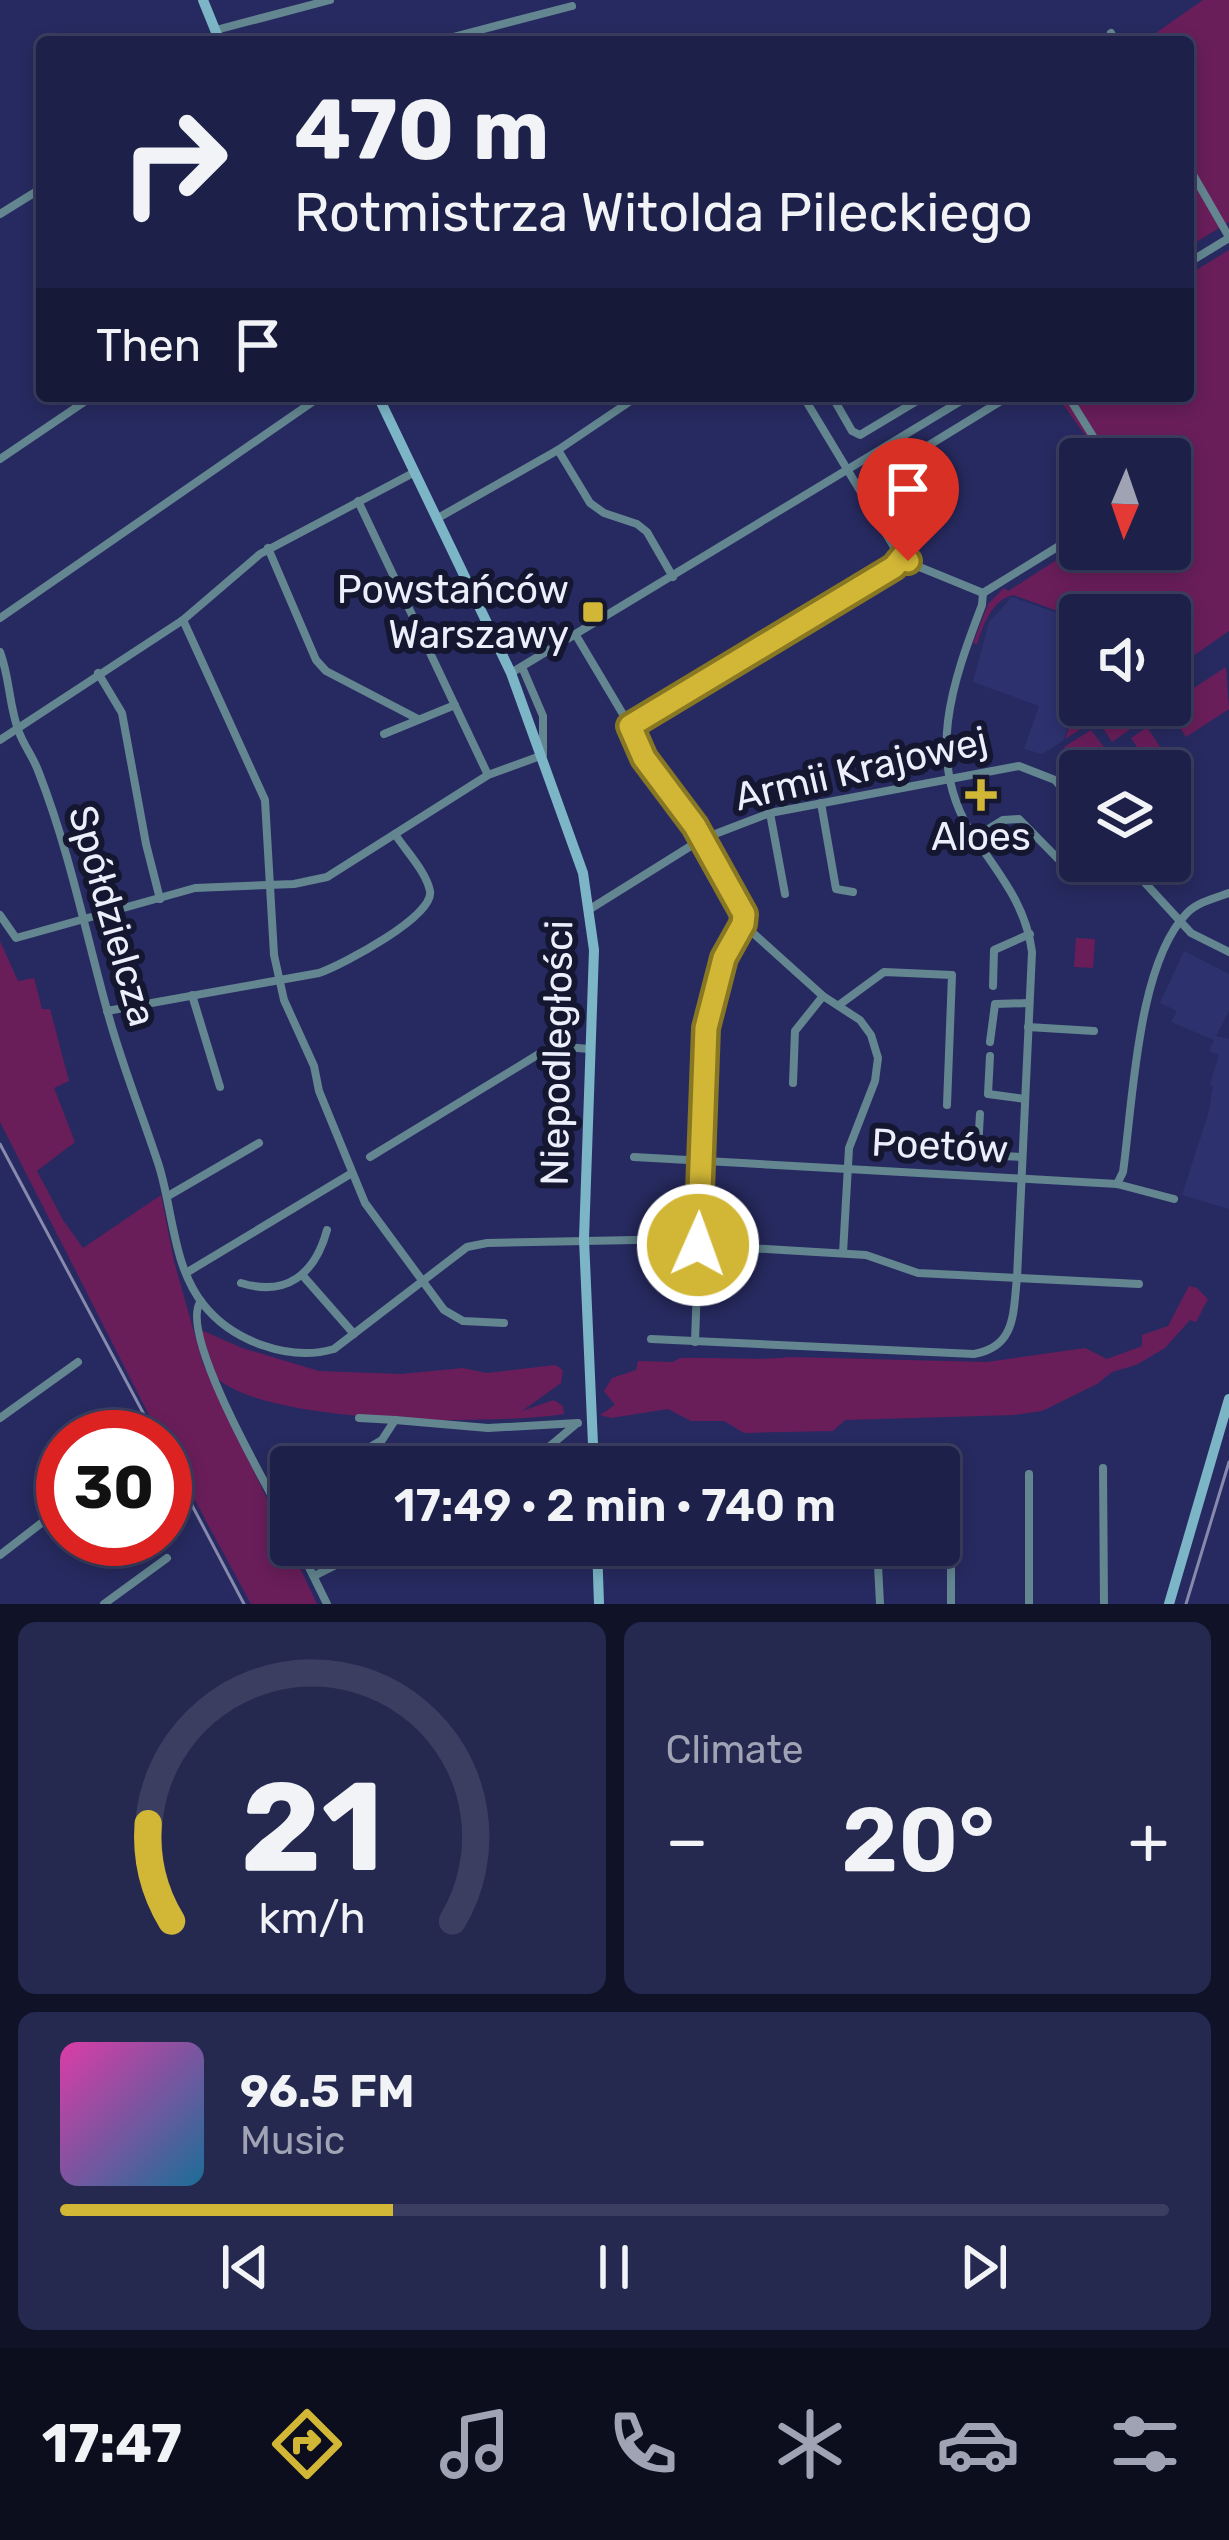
<!DOCTYPE html>
<meta charset="utf-8">
<style>
body{margin:0;font-family:Rubik,sans-serif;background:#25284f;color:#f1f3f6;height:100vh;display:flex;flex-direction:column;font-size:45px;white-space:nowrap}
*{box-sizing:border-box;margin:0}
p{font-size:39px;color:#a0a3b4}
.icon{flex:none;width:66px;height:66px;fill:none;stroke:currentColor;stroke-width:2;stroke-linecap:round;stroke-linejoin:round}
.map{position:relative;height:1604px;overflow:hidden}
.panel{display:flex;flex-direction:column;gap:18px;padding:18px;background:#101228;flex:1}
.panel>*{flex:none}
.hud{position:absolute;left:36px;top:36px;width:1158px;height:366px;border-radius:12px;box-shadow:0 6px 18px #0003,0 0 0 3px #3b3e60;background:#1d2048;color:#f1f3f6;overflow:hidden}
.needle{width:78px;rotate:182deg}
.buttons{position:absolute;left:1059px;top:438px;display:grid;gap:24px}
.buttons a{display:grid;place-items:center;width:132px;height:132px;border-radius:12px;background:#1d2048;box-shadow:0 6px 18px #0003,0 0 0 3px #3b3e60;font-size:60px}
.speed{position:absolute;left:36px;top:1410px;display:flex;gap:24px;font-size:60px;font-weight:700;text-align:center}
.speed>*{display:grid;place-content:center;width:156px;height:156px;border-radius:50%;background:#1d2048;box-shadow:0 6px 18px #0003,0 0 0 3px #3b3e60;line-height:1}
.speed .limit{border:18px solid #d22;background:#fff;color:#111}
.pin{position:absolute;display:grid;place-items:center;width:102px;height:102px;color:#fff;margin:-123px -51px;border-radius:50% 50% 50% 0;rotate:-45deg;box-shadow:0 0 12px #0007}
.pin .icon{rotate:45deg}
.me{position:absolute;width:132px;margin:-66px;rotate:2deg;stroke-linejoin:round;filter:drop-shadow(0 0 9px #0008)}
.turn{display:flex;align-items:center;gap:42px;height:252px;padding:0 60px;font-size:54px}
.turn .icon{width:156px;height:156px;stroke-width:2.5}
.turn b{display:block;font-size:84px;line-height:102px}
.then{display:flex;align-items:center;height:114px;padding:0 60px;background:#0003;gap:24px;font-size:45px}
.big{font-size:90px;font-weight:600;line-height:1.1}
.panel .card{flex:1;display:flex;flex-direction:column;justify-content:center;gap:18px;min-width:0;padding:0 42px;border-radius:18px;background:#25284f}
.panel .dial{align-items:center;gap:0}
.dial svg{height:312px;overflow:visible;fill:none;stroke:#3b3e60;stroke-width:7;stroke-linecap:round;text-anchor:middle}
.dial text{fill:#f1f3f6;stroke:none}
.song{display:flex;align-items:center;gap:36px}
.cover{width:144px;height:144px;border-radius:18px;background:linear-gradient(135deg,hsl(320 70% 55%),hsl(200 70% 35%))}
.played{height:12px;border-radius:6px;background:linear-gradient(90deg,#d2b736 30%,#3b3e60 30%)}
.keys{display:flex;justify-content:space-around;direction:ltr}
.heat{display:flex;justify-content:space-between;align-items:center;font-size:66px;direction:ltr}
.panel .tiles{flex:1;display:grid;gap:18px;grid-template-columns:1fr 1fr}
.card:last-child{grid-column:span 2}
.trip{position:absolute;left:270px;top:1446px;width:690px;height:120px;border-radius:12px;background:#1d2048;box-shadow:0 6px 18px #0003,0 0 0 3px #3b3e60;font-weight:600;line-height:120px;text-align:center}
.tabs{display:flex;height:192px;justify-content:space-around;align-items:center;background:#0c0d1d;color:#a0a3b4}
.tabs .icon{width:84px;height:84px}
.tabs .current{color:#d2b736}
.tabs b{font-size:54px;color:#f1f3f6}
.map>svg:first-child{display:block}
.built{fill:#2d316e}
.green{fill:#691e5a}
.lines{fill:none;stroke-linecap:round;stroke-linejoin:round}
.street{stroke:#638690;stroke-width:8}
.secondary{stroke:#7cb6c6;stroke-width:10}
.rail{stroke:#878aac;stroke-width:3}
.route-casing{stroke:#887723;stroke-width:30}
.route{stroke:#d2b736;stroke-width:21}
.poi-dot{fill:#d2b736;stroke:#14172f;stroke-width:4.5}
.labels{text-anchor:middle;dominant-baseline:central;stroke-width:12;stroke-linejoin:round;paint-order:stroke}
.poi-label{font-size:39px;fill:#eceefc;stroke:#14172f;text-anchor:end}
.street-label{font-size:39px;fill:#eceefc;stroke:#14172f}
</style>
<div class="map">
<svg width="1229" height="1604" viewBox="0 0 1229 1604">
<rect width="100%" height="100%" fill="#272a60"/>
<!-- built -->
<g class="built">
<polygon points="1012,597 1080,621 1080,652 1064,698 1076,703 1063,741 1042,754 1024,749 1039,706 973,682 989,622"/>
<polygon points="1184,951 1229,974 1229,1011 1216,1036 1229,1039 1229,1209 1182,1195 1209,1111 1213,1086 1210,1084 1219,1055 1209,1051 1214,1040 1171,1022 1177,1011 1160,1003"/>
</g>
<!-- green -->
<g class="green">
<polygon points="1203,0 1229,0 1229,222 1188,247 1188,42 1143,42"/>
<path d="M1229 250V631L1170 672V615H1080V619L1013 595C992 600 983 625 977 644L973 643 988 604 1004 588 1008 591 1080 545V549H1170V459H1102L1057 396H1188V275Z"/>
<polygon points="1080,656 1080,705 1120,705 1065,739 1078,703 1066,697"/>
<polygon points="1226,667 1229,709 1186,737 1166,706"/>
<polygon points="1133,707 1142,721 1112,742 1103,728"/>
<polygon points="1147,727 1166,756 1150,766 1131,738"/>
<polygon points="1091,730 1122,771 1082,771 1064,747"/>
<polygon points="1076,938 1095,939 1093,968 1074,967"/>
<polygon points="0,941 18,981 34,978 42,1009 50,1009 69,1081 54,1088 75,1142 37,1171 63,1220 83,1248 161,1195 174,1261 203,1364 317,1604 251,1604 165,1445 165,1437 161,1437 149,1415 0,1122"/>
<path d="M1189 1286 1197 1288 1208 1299 1196 1322 1190 1320 1165 1348 1136 1365 1112 1372 1097 1384 1042 1411 1015 1415 845 1420 833 1431 744 1433 724 1421H691L668 1409 611 1418 600 1415 615 1405 604 1391 612 1378 636 1370 638 1361 673 1362 680 1358C717 1357 754 1361 790 1357L987 1362 1085 1348 1107 1359 1142 1346V1335L1168 1326Z"/>
<path d="M201 1330 242 1348 319 1371 401 1374 463 1368 487 1373 555 1365 563 1370 561 1383 522 1411 554 1400 563 1406 564 1414C495 1425 268 1425 217 1378Z"/>
</g>
<g class="lines">
<!-- street -->
<g class="street">
<polyline points="216,30 330,0"/>
<polyline points="1111,33 1116,42"/>
<polyline points="434,42 572,6"/>
<polyline points="1188,166 1229,237"/>
<polyline points="0,214 42,188"/>
<polyline points="1188,263 1229,238"/>
<polyline points="803,396 897,552 917,566 983,593"/>
<polyline points="832,396 852,431 860,435 925,396"/>
<polyline points="1068,396 1107,459"/>
<polyline points="558,450 590,503 604,513 637,524 647,532 673,577"/>
<polyline points="0,459 93,396"/>
<polyline points="358,501 488,775"/>
<polyline points="870,508 889,497 883,480 887,471 1009,396"/>
<polyline points="438,518 558,450 638,396"/>
<polyline points="268,548 316,660 326,671 418,719"/>
<polyline points="983,593 1080,533"/>
<polyline points="0,618 321,396"/>
<polyline points="183,620 265,800 274,955 284,1000 314,1066 319,1091 365,1203 444,1310 463,1321 504,1323"/>
<polyline points="577,637 630,726 644,758 695,826 744,914 743,924 724,958 706,1028 695,1342"/>
<path d="M0 652C10 678 9 707 19 732 24 746 34 758 39 773 69 850 85 930 107 1010 121 1063 142 1114 159 1166 173 1211 173 1266 203 1304 232 1341 289 1362 334 1349L467 1247 487 1243 686 1239 698 1245 866 1255 918 1273 1139 1284"/>
<polyline points="98,673 122,713 146,844 160,899"/>
<polyline points="511,673 969,396"/>
<polyline points="630,726 894,567 903,557"/>
<polyline points="384,734 455,705"/>
<polyline points="0,740 183,620 260,554 415,472"/>
<polyline points="821,803 836,889 853,892"/>
<polyline points="770,813 785,894"/>
<polyline points="974,838 1003,820 1019,819 1071,872"/>
<polyline points="1125,861 1191,933 1229,952"/>
<polyline points="590,909 702,839 770,813 1019,766 1055,780 1080,808"/>
<polyline points="0,915 16,938 195,888 294,884 327,877 488,775 543,755 543,716 522,667"/>
<polyline points="744,925 823,996 860,1020 871,1035 878,1058 875,1081 849,1148 843,1253"/>
<polyline points="993,986 994,950 1030,934"/>
<polyline points="192,995 220,1087"/>
<polyline points="839,1005 884,972 952,975 947,1105"/>
<path d="M107 1011 319 973C342 965 435 916 430 891 426 871 405 850 395 834"/>
<polyline points="1028,1027 1094,1031"/>
<polyline points="990,1042 995,1004 1029,1003"/>
<polyline points="990,1056 988,1094 1025,1099"/>
<polyline points="793,1083 795,1031 823,996"/>
<polyline points="980,1114 978,1148 983,1155 1021,1157"/>
<polyline points="370,1157 552,1046 590,1049"/>
<polyline points="634,1157 1117,1184 1174,1199"/>
<path d="M1117 1184 1123 1172C1133 1102 1137 964 1187 913 1198 902 1215 898 1229 893"/>
<polyline points="168,1196 259,1143"/>
<polyline points="186,1273 352,1173"/>
<polyline points="304,1277 354,1334"/>
<path d="M241 1283C287 1297 315 1274 327 1230"/>
<path d="M201 1301C176 1332 272 1495 291 1531"/>
<path d="M651 1339 974 1354C1016 1347 1013 1313 1017 1278L1032 952C1026 905 999 874 974 837 923 761 953 681 982 605L983 593"/>
<polyline points="0,1418 78,1362"/>
<polyline points="359,1418 395,1420"/>
<polyline points="951,1463 951,1604"/>
<polyline points="337,1467 382,1440 395,1420 488,1428 578,1423"/>
<polyline points="525,1467 575,1425"/>
<polyline points="1103,1468 1104,1604"/>
<polyline points="1029,1474 1029,1604"/>
<polyline points="274,1500 291,1491"/>
<polyline points="298,1545 327,1604"/>
<polyline points="877,1545 880,1604"/>
<polyline points="0,1555 57,1511"/>
<polyline points="314,1576 376,1545"/>
<polyline points="104,1604 167,1558"/>
</g>
<!-- secondary -->
<g class="secondary">
<polyline points="203,0 220,42"/>
<polyline points="378,396 511,673 583,873 594,950 584,1239 594,1467"/>
<polyline points="597,1545 599,1604"/>
<polyline points="1169,1604 1229,1399"/>
</g>
<!-- rail -->
<g class="rail">
<polyline points="0,1144 156,1437"/>
<polyline points="165,1454 244,1604"/>
<polyline points="1186,1604 1229,1462"/>
</g>
</g>
<g class="lines">
<!-- route casing -->
<g class="route-casing">
<polyline id="route" points="698,1245 706,1028 724,958 743,924 744,914 695,826 644,758 630,726 894,567 902,557 908,561"/>
</g>
<!-- route -->
<use href="#route" class="route"/>
</g>
<!-- markers -->
<g class="poi-dot">
<rect x="581" y="600" width="24" height="24" rx="6"/>
<path d="M975 777h12v12h12v12h-12v12h-12v-12h-12v-12h12z"/>
</g>
<g class="labels">
<!-- poi labels -->
<g class="poi-label">
<text x="569" y="590">Powstańców<tspan x="569" dy="45">Warszawy</tspan></text>
<text x="981" y="837" text-anchor="middle">Aloes</text>
</g>
<!-- street labels -->
<g class="street-label">
<text transform="translate(861 769) rotate(-13)">Armii Krajowej</text>
<text transform="translate(112 916) rotate(74)">Spółdzielcza</text>
<text transform="translate(557 1053) rotate(-89)">Niepodległości</text>
<text transform="translate(940 1146) rotate(3)">Poetów</text>
</g>
</g>
</svg>
<div class="buttons">
<a><svg class="needle" viewBox="-14 -14 28 28"><path d="M0-13l5 13h-10z" fill="#e53935"/><path d="M0 13l5-13h-10z" fill="#a0a3b4"/></svg></a>
<a><svg class="icon" aria-label="sound" viewBox="0 0 24 24"><path d="M4 9h4l5-4v14l-5-4H4zM17 9q2 3 0 6"/></svg></a>
<a><svg class="icon" aria-label="layers" viewBox="0 0 24 24"><path d="M12 4l9 5-9 5-9-5zM3 14l9 5 9-5"/></svg></a>
</div>
<div class="speed"><div class="limit">30</div></div>
<div class="pin" style="left:908px;top:561px;background:#d93025"><svg class="icon" aria-label="arrive" viewBox="0 0 24 24"><path d="M6 21V4h12l-3 4 3 4H6"/></svg></div>
<svg class="me" style="left:698px;top:1245px" viewBox="-20 -20 40 40"><circle r="17" fill="#d2b736" stroke="#fff" stroke-width="3"/><path d="M0-11L8 9 0 5-8 9z" fill="#fff"/></svg>
<div class="trip">17:49 · 2 min · 740 m</div>
<div class="hud">
<div class="turn"><svg class="icon" aria-label="right" viewBox="0 0 24 24"><path d="M7 20v-9h11M14 6l5 5-5 5"/></svg><div><b>470 m</b>Rotmistrza Witolda Pileckiego</div></div>
<div class="then">Then<svg class="icon" aria-label="arrive" viewBox="0 0 24 24"><path d="M6 21V4h12l-3 4 3 4H6"/></svg></div>
</div>
</div>
<section class="panel">
<div class="tiles">
<div class="card dial"><svg viewBox="0 0 100 80">
<path d="M14 69A42 42 0 1 1 86 69"/>
<path d="M14 69A42 42 0 0 1 8 44" stroke="#d2b736"/>
<text x="50" y="56" font-size="32" font-weight="700">21</text>
<text x="50" y="72" font-size="11">km/h</text>
</svg></div>
<div class="card"><p>Climate</p>
<div class="heat"><a>−</a><b class="big">20°</b><a>+</a></div>
</div>
<div class="card">
<div class="song"><i class="cover"></i><div><b>96.5 FM</b><p>Music</p></div></div>
<div class="played"></div>
<div class="keys"><svg class="icon" aria-label="previous" viewBox="0 0 24 24"><path d="M18 5L8 12l10 7zM5 5v14"/></svg><svg class="icon" aria-label="pause" viewBox="0 0 24 24"><path d="M8 5v14M16 5v14"/></svg><svg class="icon" aria-label="next" viewBox="0 0 24 24"><path d="M6 5l10 7-10 7zM19 5v14"/></svg></div>
</div>
</div>
</section>
<nav class="tabs">
<b>17:47</b>
<svg class="icon current" aria-label="directions" viewBox="0 0 24 24"><path d="M12 3l9 9-9 9-9-9zM9 14v-3h6M13 9l2 2-2 2"/></svg>
<svg class="icon" aria-label="music" viewBox="0 0 24 24"><path d="M9 18V5l10-2v13"/><circle cx="6" cy="18" r="3"/><circle cx="16" cy="16" r="3"/></svg>
<svg class="icon" aria-label="phone" viewBox="0 0 24 24"><path d="M5 4h4l2 5-3 2q2 4 5 5l2-3 5 2v4C11 20 4 13 5 4z"/></svg>
<svg class="icon" aria-label="climate" viewBox="0 0 24 24"><path d="M12 3v18M4 7l16 10M4 17L20 7"/></svg>
<svg class="icon" aria-label="car" viewBox="0 0 24 24"><path d="M5 17H2v-5l4-1 3-4h7l3 4 3 1v5h-3M9 17h6M6 11h13"/><circle cx="7" cy="17" r="2"/><circle cx="17" cy="17" r="2"/></svg>
<svg class="icon" aria-label="filters" viewBox="0 0 24 24"><path d="M4 7h16M4 17h16"/><circle cx="9" cy="7" r="2"/><circle cx="15" cy="17" r="2"/></svg>
</nav>
